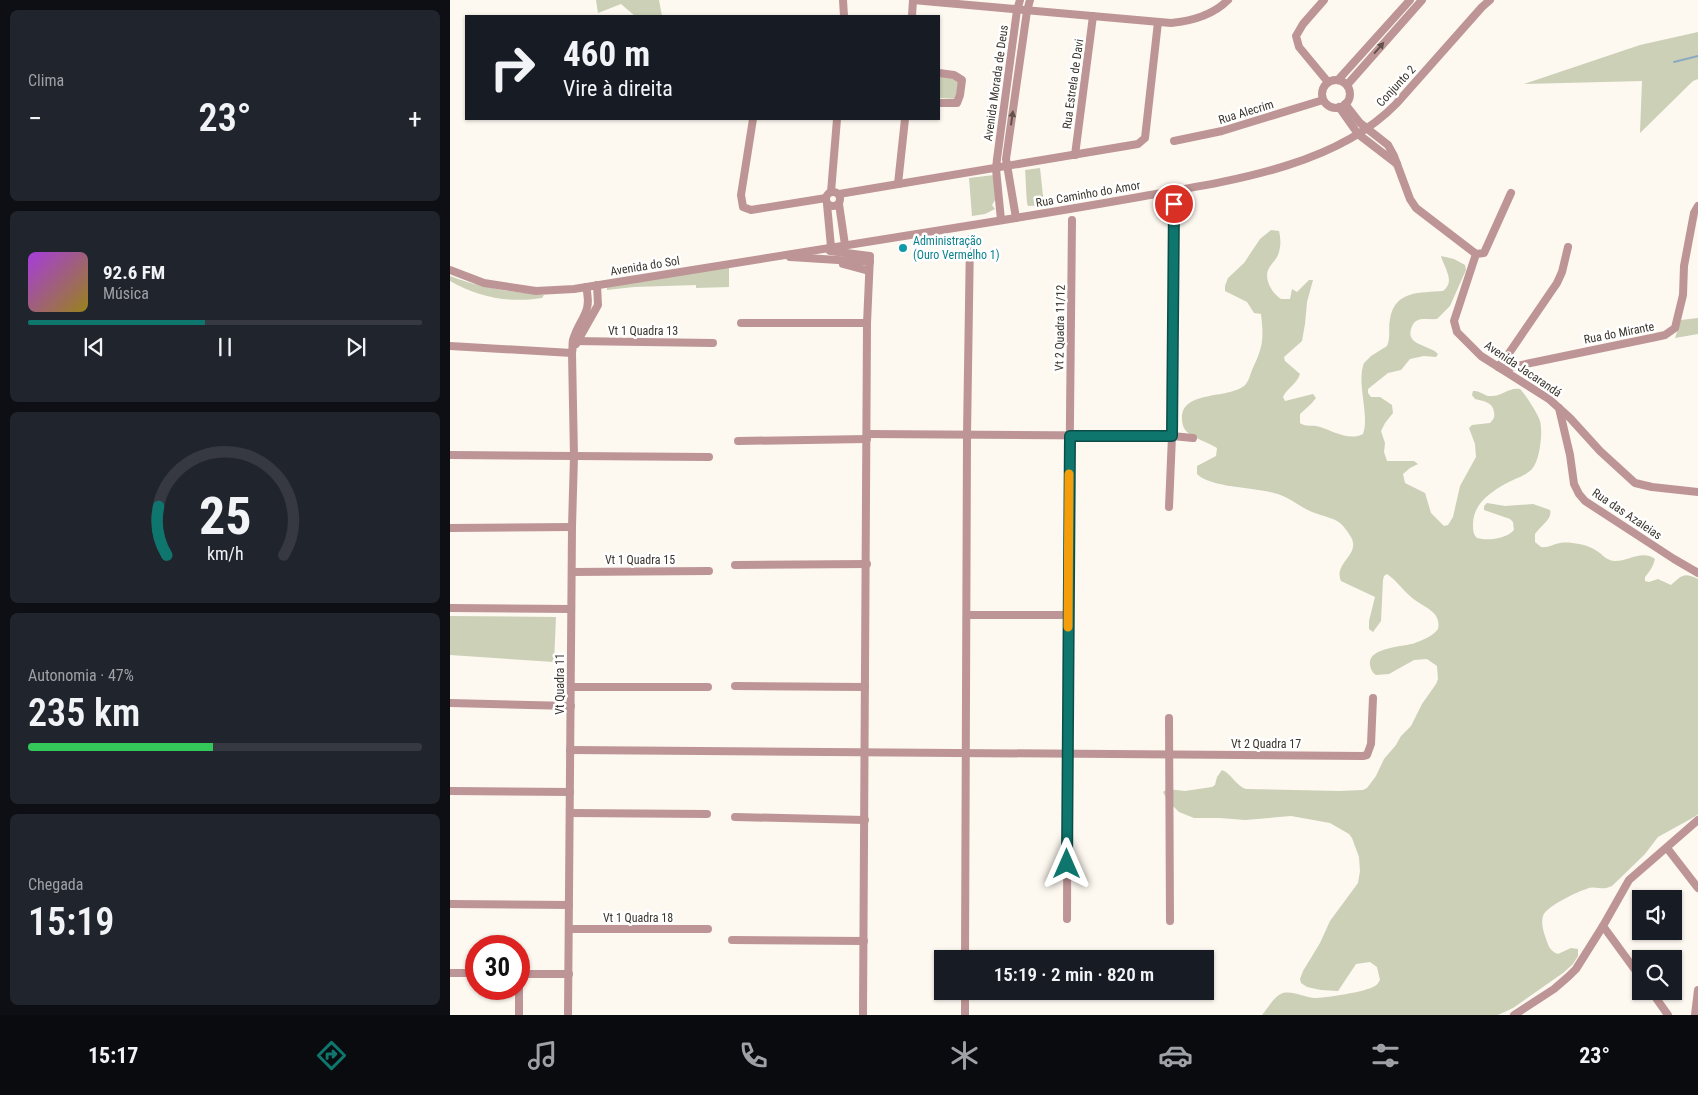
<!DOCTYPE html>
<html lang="pt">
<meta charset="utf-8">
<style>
body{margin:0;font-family:"Roboto Condensed",sans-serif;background:#20242c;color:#f1f3f6;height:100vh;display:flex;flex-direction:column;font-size:19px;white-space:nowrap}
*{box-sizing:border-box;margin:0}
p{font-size:16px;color:#9ea1a6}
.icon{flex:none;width:28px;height:28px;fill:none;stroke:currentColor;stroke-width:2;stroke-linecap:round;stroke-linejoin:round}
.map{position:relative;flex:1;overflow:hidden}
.sheet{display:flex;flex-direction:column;gap:10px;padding:10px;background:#0d0f14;width:450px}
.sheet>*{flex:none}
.banner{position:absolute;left:15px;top:15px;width:475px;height:105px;border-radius:0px;box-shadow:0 1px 4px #0004;background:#171b24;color:#f1f3f6;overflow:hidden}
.buttons{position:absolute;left:1182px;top:890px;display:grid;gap:10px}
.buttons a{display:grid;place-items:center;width:50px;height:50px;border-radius:0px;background:#171b24;box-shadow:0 1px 4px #0004;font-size:25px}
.speed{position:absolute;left:15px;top:935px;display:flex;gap:10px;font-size:25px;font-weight:700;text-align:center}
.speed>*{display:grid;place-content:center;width:65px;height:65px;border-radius:50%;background:#171b24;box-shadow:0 1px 4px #0004;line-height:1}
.speed .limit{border:8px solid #d22;background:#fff;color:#111}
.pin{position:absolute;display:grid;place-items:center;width:42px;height:42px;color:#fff;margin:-21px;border:2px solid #fff;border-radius:50%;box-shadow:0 1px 5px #0007}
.me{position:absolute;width:55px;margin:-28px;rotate:0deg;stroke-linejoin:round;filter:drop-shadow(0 0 4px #0008)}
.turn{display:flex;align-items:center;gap:18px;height:105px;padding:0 15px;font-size:22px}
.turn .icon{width:65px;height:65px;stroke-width:2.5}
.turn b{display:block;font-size:35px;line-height:42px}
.big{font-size:38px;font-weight:600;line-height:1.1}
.sheet .card{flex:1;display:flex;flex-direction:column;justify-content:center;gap:8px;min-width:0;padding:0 18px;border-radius:8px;background:#20242c}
.sheet .dial{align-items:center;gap:0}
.dial svg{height:130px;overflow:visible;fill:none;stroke:#363941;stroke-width:7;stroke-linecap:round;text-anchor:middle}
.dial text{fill:#f1f3f6;stroke:none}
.song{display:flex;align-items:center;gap:15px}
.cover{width:60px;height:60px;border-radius:8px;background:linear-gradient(135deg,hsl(280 70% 55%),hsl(50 70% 35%))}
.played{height:5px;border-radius:2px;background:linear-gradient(90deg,#0f766e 45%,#363941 45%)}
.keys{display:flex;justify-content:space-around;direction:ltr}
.heat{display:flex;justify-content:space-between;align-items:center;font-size:28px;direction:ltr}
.charge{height:8px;border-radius:4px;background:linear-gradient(90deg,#34c759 47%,#363941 0)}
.trip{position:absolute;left:484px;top:950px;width:280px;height:50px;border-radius:0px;background:#171b24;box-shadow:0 1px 4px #0004;font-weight:600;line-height:50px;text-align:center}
.dock{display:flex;height:80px;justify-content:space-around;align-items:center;background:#090b0e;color:#9ea1a6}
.dock .icon{width:35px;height:35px}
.dock .selected{color:#0f766e}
.dock b{font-size:22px;color:#f1f3f6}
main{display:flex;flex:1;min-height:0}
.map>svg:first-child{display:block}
.green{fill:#ccd0b6}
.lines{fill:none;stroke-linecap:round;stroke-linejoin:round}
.stream{stroke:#8aaac3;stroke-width:2}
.minor{stroke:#be9596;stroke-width:8}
.oneway{fill:#62524d}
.route-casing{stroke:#0a4d48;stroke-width:12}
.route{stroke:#0f766e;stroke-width:9}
.slow{stroke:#f59e0b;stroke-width:9}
.culture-dot{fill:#0f9aa8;stroke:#fff;stroke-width:2}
.labels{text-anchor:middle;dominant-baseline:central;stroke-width:5;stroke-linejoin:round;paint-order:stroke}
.street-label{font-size:12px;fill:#3b362e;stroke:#fff}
.culture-label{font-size:12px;fill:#0d838f;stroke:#fff;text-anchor:start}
</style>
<main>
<section class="sheet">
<div class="card"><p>Clima</p>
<div class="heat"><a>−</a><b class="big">23°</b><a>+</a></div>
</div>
<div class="card">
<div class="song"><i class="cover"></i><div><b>92.6 FM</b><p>Música</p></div></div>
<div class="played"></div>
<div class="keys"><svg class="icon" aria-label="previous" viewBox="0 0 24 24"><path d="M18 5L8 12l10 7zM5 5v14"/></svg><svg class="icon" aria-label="pause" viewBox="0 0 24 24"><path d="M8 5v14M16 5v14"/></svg><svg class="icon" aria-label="next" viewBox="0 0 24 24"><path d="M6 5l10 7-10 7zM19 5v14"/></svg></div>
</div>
<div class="card dial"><svg viewBox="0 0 100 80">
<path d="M14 69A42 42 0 1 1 86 69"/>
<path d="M14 69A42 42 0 0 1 9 39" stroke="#0f766e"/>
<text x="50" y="56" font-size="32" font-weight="700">25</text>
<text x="50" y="72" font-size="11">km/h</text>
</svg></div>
<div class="card"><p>Autonomia · 47%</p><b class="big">235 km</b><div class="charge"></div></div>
<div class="card"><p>Chegada</p><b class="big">15:19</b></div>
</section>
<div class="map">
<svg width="1248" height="1015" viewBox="0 0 1248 1015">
<rect width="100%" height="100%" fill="#fdf8f0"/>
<!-- green -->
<g class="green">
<polygon points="146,0 209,0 212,16 185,16 171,4 148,13"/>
<polygon points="1248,32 1248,79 1243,81 1190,133 1192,81 1074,84 1190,45"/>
<polygon points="489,77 509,78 509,99 489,98"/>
<path d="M590 168 594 205 578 206C576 202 576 178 575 170Z"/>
<polygon points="544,175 547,197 542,205 545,209 535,214 522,216 519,178"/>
<path d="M821 230 829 231C831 239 831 247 828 255 826 260 822 263 819 268 813 279 822 293 831 299H840L842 289 847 292 859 280H863L857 302 855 324 852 341 834 357 835 361 850 374C847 384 837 388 833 397L835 401 863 394 866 398 861 404 850 414V423C856 427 859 425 866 426 880 429 898 442 913 434 920 415 906 383 914 363L921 356 937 346C941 337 938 328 940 319 945 290 970 293 993 291 1006 281 994 268 991 256L1004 259 1015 265 1016 270 1000 306 987 319C975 320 965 315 961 329 956 346 981 345 988 354L986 357 974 356 960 359 951 370 938 373 918 389V393L921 397H930L942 405 943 413 935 423 931 431 935 443 934 452 937 461H964L968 464 960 468 953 474 955 483 975 493 981 513 994 526 998 525 1003 517 1010 486 1026 457 1025 444 1019 428 1022 425 1040 423C1044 419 1045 417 1044 412 1043 402 1033 401 1025 399L1022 395 1023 391C1030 390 1035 397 1042 396 1052 396 1059 387 1070 389 1075 394 1088 414 1090 421 1093 432 1090 460 1082 469 1074 477 1063 479 1055 484 1039 493 1023 505 1023 524 1023 530 1023 534 1027 538 1038 541 1056 539 1064 530L1063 522 1060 519 1034 510V506L1037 503 1055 506 1083 504 1100 510C1103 519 1090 526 1085 534V542L1091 547C1099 548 1103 544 1110 543 1115 542 1124 543 1129 544 1135 545 1143 548 1147 551 1153 555 1156 560 1164 561 1177 562 1192 549 1205 559 1203 567 1200 571 1195 577V581L1199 582 1208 579 1221 585C1232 575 1234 572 1248 579V814L1246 816 1208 837 1195 854 1162 886C1152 891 1148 886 1139 888 1129 891 1096 906 1093 916 1091 922 1093 930 1095 936 1098 944 1099 951 1108 954L1121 948 1128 949V956L1123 964 1113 973 1063 1008 1048 1015H812C818 1008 824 996 833 993 844 991 853 997 864 998 875 998 916 992 925 986 928 984 928 983 930 980L927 967 920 962 906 964 888 991 871 990 857 987 851 983 850 979 853 971 870 943 880 921 908 883 910 871 909 857 902 838 899 834 880 823 841 816 795 820 770 818H744L729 812 717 800 713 792 717 789 735 791 762 787 765 785 767 777 772 770C782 774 786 786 796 789L889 791 913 790 917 788 926 776 934 759 946 745 951 736 961 726 972 704 986 684 988 679 987 666 977 659 964 660 939 674 926 675C922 672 921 670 920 665 917 647 954 647 965 643 973 640 983 636 988 629 992 610 971 607 960 596 952 589 946 580 937 574L934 576 933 580 931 621 923 632 919 629V621L925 597 891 581C883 563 911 555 901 537 889 517 884 520 865 513 850 508 839 496 824 493 804 487 761 488 747 474V466L766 456 767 448C758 442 745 439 737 432 733 428 732 423 732 418 732 389 782 400 796 384 799 380 800 375 802 370 813 347 814 340 811 314L804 313 797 302 775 291V286L778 278 794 263 810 239Z"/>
<polygon points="279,267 279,287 246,288 246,285 184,287 157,290 157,287"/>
<path d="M0 276C31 288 61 292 94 295L92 298C59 303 30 298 0 281Z"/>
<polygon points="1248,318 1248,334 1225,338 1231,320"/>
<polygon points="0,616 106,617 104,662 0,655"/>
</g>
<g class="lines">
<!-- stream -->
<polyline class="stream" points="1224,62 1248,56"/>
<!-- minor -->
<g class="minor">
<polyline points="393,0 394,16"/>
<path d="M463 0 721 23C743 21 763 15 778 0"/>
<polyline points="874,0 853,24 846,36 849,47 878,82"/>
<polyline points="462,16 463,0"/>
<polyline points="489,73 504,75 512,80 510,95 507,103 489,103"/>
<polyline points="888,80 960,0"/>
<circle cx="886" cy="94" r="14"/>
<polyline points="897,85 972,0"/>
<polyline points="895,104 910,123 938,145 944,156 960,199 966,208 1026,254"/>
<polyline points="889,107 908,134 947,164"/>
<polyline points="303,119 291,195 293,207 301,210 307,209 376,198"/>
<polyline points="724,141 772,131 873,100"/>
<polyline points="625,155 643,16"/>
<polyline points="448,184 455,119"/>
<circle cx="383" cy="199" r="7"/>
<polyline points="381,192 387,119"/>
<polyline points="389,194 688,144 695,138 708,22"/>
<polyline points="377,204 381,247"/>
<polyline points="389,204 395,245"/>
<polyline points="566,218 556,159 577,11 580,0"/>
<polyline points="551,220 546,169 547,159 567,10 570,0"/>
<polyline points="380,251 420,256 417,323 413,1015"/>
<polyline points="1026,254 1004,321 1007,332 1031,356 1099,399 1120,418 1150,451 1185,483 1202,487 1248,492"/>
<polyline points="1026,254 1034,253 1061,193"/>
<polyline points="340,257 420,262"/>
<polyline points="393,264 419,271"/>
<path d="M0 270 34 283 86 291 124 289C250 269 377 249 504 228 566 218 627 208 689 197 773 182 884 168 946 104L1032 7 1040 0"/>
<polyline points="291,323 417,323"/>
<polyline points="123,341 263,343"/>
<polyline points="126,344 148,305 147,285"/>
<polyline points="0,346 122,353"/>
<polyline points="1048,367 1055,359 1107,283 1112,272 1118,247"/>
<polyline points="1052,369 1206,337 1215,335 1225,328 1233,295 1234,266 1244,213 1248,206"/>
<polyline points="1109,408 1120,455 1124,484 1129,494 1135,501 1224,559 1248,573"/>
<polyline points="417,434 722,436 743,438"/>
<polyline points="288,441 417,439"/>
<polyline points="0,455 259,457"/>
<polyline points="719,507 722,436 724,203"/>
<polyline points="0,528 122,527"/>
<polyline points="285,565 417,564"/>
<polyline points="122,572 259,571"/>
<polyline points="0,608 121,609"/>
<polyline points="517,615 618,615"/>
<polyline points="285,686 415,687"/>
<polyline points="121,687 258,687"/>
<polyline points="0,703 121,706"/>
<polyline points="719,718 720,921"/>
<polyline points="120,750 913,756 917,755 921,744 923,698"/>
<polyline points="0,791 120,792"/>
<polyline points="120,813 257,814"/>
<polyline points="285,817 415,820"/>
<polyline points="1217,848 1248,888"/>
<polyline points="0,904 119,905"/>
<polyline points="617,919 618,615 622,220"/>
<polyline points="1153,926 1191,978"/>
<polyline points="119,929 258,929"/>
<polyline points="282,940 414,941"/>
<polyline points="515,959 517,435 520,239"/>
<polyline points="0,973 26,973"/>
<polyline points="69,974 119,974"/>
<polyline points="515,991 515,1015"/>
<polyline points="1201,991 1218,1015"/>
<polyline points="69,1015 69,974"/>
<path d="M118 1015 122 527 124 456 122 353C123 349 122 344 123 340 129 318 143 314 136 287"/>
<polyline points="1064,1015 1104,989 1119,976 1126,969 1153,926 1179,880 1248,820"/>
<polyline points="1245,1015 1248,990"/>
</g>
</g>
<!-- one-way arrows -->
<defs><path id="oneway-solid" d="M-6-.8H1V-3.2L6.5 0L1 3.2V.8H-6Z" transform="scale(1.25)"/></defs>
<g class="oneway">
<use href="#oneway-solid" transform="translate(929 48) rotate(-49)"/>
<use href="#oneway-solid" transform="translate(562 118) rotate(-82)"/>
</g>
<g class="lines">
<!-- route casing -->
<g class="route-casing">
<polyline id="route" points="617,864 620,436 722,436 724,204"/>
</g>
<!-- route -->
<use href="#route" class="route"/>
<!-- slow -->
<polyline class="slow" points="618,627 619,474"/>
</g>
<!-- markers -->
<circle class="culture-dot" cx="453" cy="248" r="5"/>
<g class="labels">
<!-- street labels -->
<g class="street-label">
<text transform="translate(546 83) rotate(-82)">Avenida Morada de Deus</text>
<text transform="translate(623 84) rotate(-82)">Rua Estrela de Davi</text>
<text transform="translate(946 86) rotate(-47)">Conjunto 2</text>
<text transform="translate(796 112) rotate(-17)">Rua Alecrim</text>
<text transform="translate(638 194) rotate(-10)">Rua Caminho do Amor</text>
<text transform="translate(195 266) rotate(-9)">Avenida do Sol</text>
<text transform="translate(610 328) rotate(-89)">Vt 2 Quadra 11/12</text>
<text x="193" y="331">Vt 1 Quadra 13</text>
<text transform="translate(1169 333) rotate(-11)">Rua do Mirante</text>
<text transform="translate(1073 369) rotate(34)">Avenida Jacarandá</text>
<text transform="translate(1177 514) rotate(34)">Rua das Azaleias</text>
<text x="190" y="560">Vt 1 Quadra 15</text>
<text transform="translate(110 684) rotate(-90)">Vt Quadra 11</text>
<text x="816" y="744">Vt 2 Quadra 17</text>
<text x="188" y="918">Vt 1 Quadra 18</text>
</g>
<!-- culture labels -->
<g class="culture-label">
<text x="463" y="241">Administração<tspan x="463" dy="14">(Ouro Vermelho 1)</tspan></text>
</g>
</g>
</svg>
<div class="buttons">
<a><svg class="icon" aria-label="sound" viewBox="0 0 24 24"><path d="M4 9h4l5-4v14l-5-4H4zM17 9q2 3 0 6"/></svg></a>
<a><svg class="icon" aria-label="search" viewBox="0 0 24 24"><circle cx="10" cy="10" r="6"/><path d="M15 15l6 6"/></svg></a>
</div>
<div class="speed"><div class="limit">30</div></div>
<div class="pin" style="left:724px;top:204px;background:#d93025"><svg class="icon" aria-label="arrive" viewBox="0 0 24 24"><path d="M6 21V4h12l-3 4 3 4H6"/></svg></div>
<svg class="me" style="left:617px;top:864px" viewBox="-20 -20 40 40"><path d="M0-17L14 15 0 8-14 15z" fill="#0f766e" stroke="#fff" stroke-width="4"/></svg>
<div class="trip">15:19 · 2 min · 820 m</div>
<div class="banner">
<div class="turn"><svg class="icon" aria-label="right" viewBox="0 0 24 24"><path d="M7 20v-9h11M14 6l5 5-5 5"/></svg><div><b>460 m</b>Vire à direita</div></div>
</div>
</div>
</main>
<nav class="dock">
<b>15:17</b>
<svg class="icon selected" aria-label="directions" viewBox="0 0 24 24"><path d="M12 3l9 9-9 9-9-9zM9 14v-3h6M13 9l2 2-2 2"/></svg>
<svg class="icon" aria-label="music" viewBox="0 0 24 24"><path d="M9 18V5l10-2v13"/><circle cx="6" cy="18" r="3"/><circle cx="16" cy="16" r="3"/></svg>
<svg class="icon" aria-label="phone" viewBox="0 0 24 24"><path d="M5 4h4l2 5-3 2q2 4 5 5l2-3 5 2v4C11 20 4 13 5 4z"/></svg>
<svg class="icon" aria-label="climate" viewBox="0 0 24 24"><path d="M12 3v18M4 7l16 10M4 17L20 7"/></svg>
<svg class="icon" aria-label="car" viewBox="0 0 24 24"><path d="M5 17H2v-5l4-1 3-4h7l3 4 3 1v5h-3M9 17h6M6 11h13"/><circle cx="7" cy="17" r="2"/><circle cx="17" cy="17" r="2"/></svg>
<svg class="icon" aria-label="filters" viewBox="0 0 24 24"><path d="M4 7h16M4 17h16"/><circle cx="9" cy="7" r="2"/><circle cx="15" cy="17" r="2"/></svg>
<b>23°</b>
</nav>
